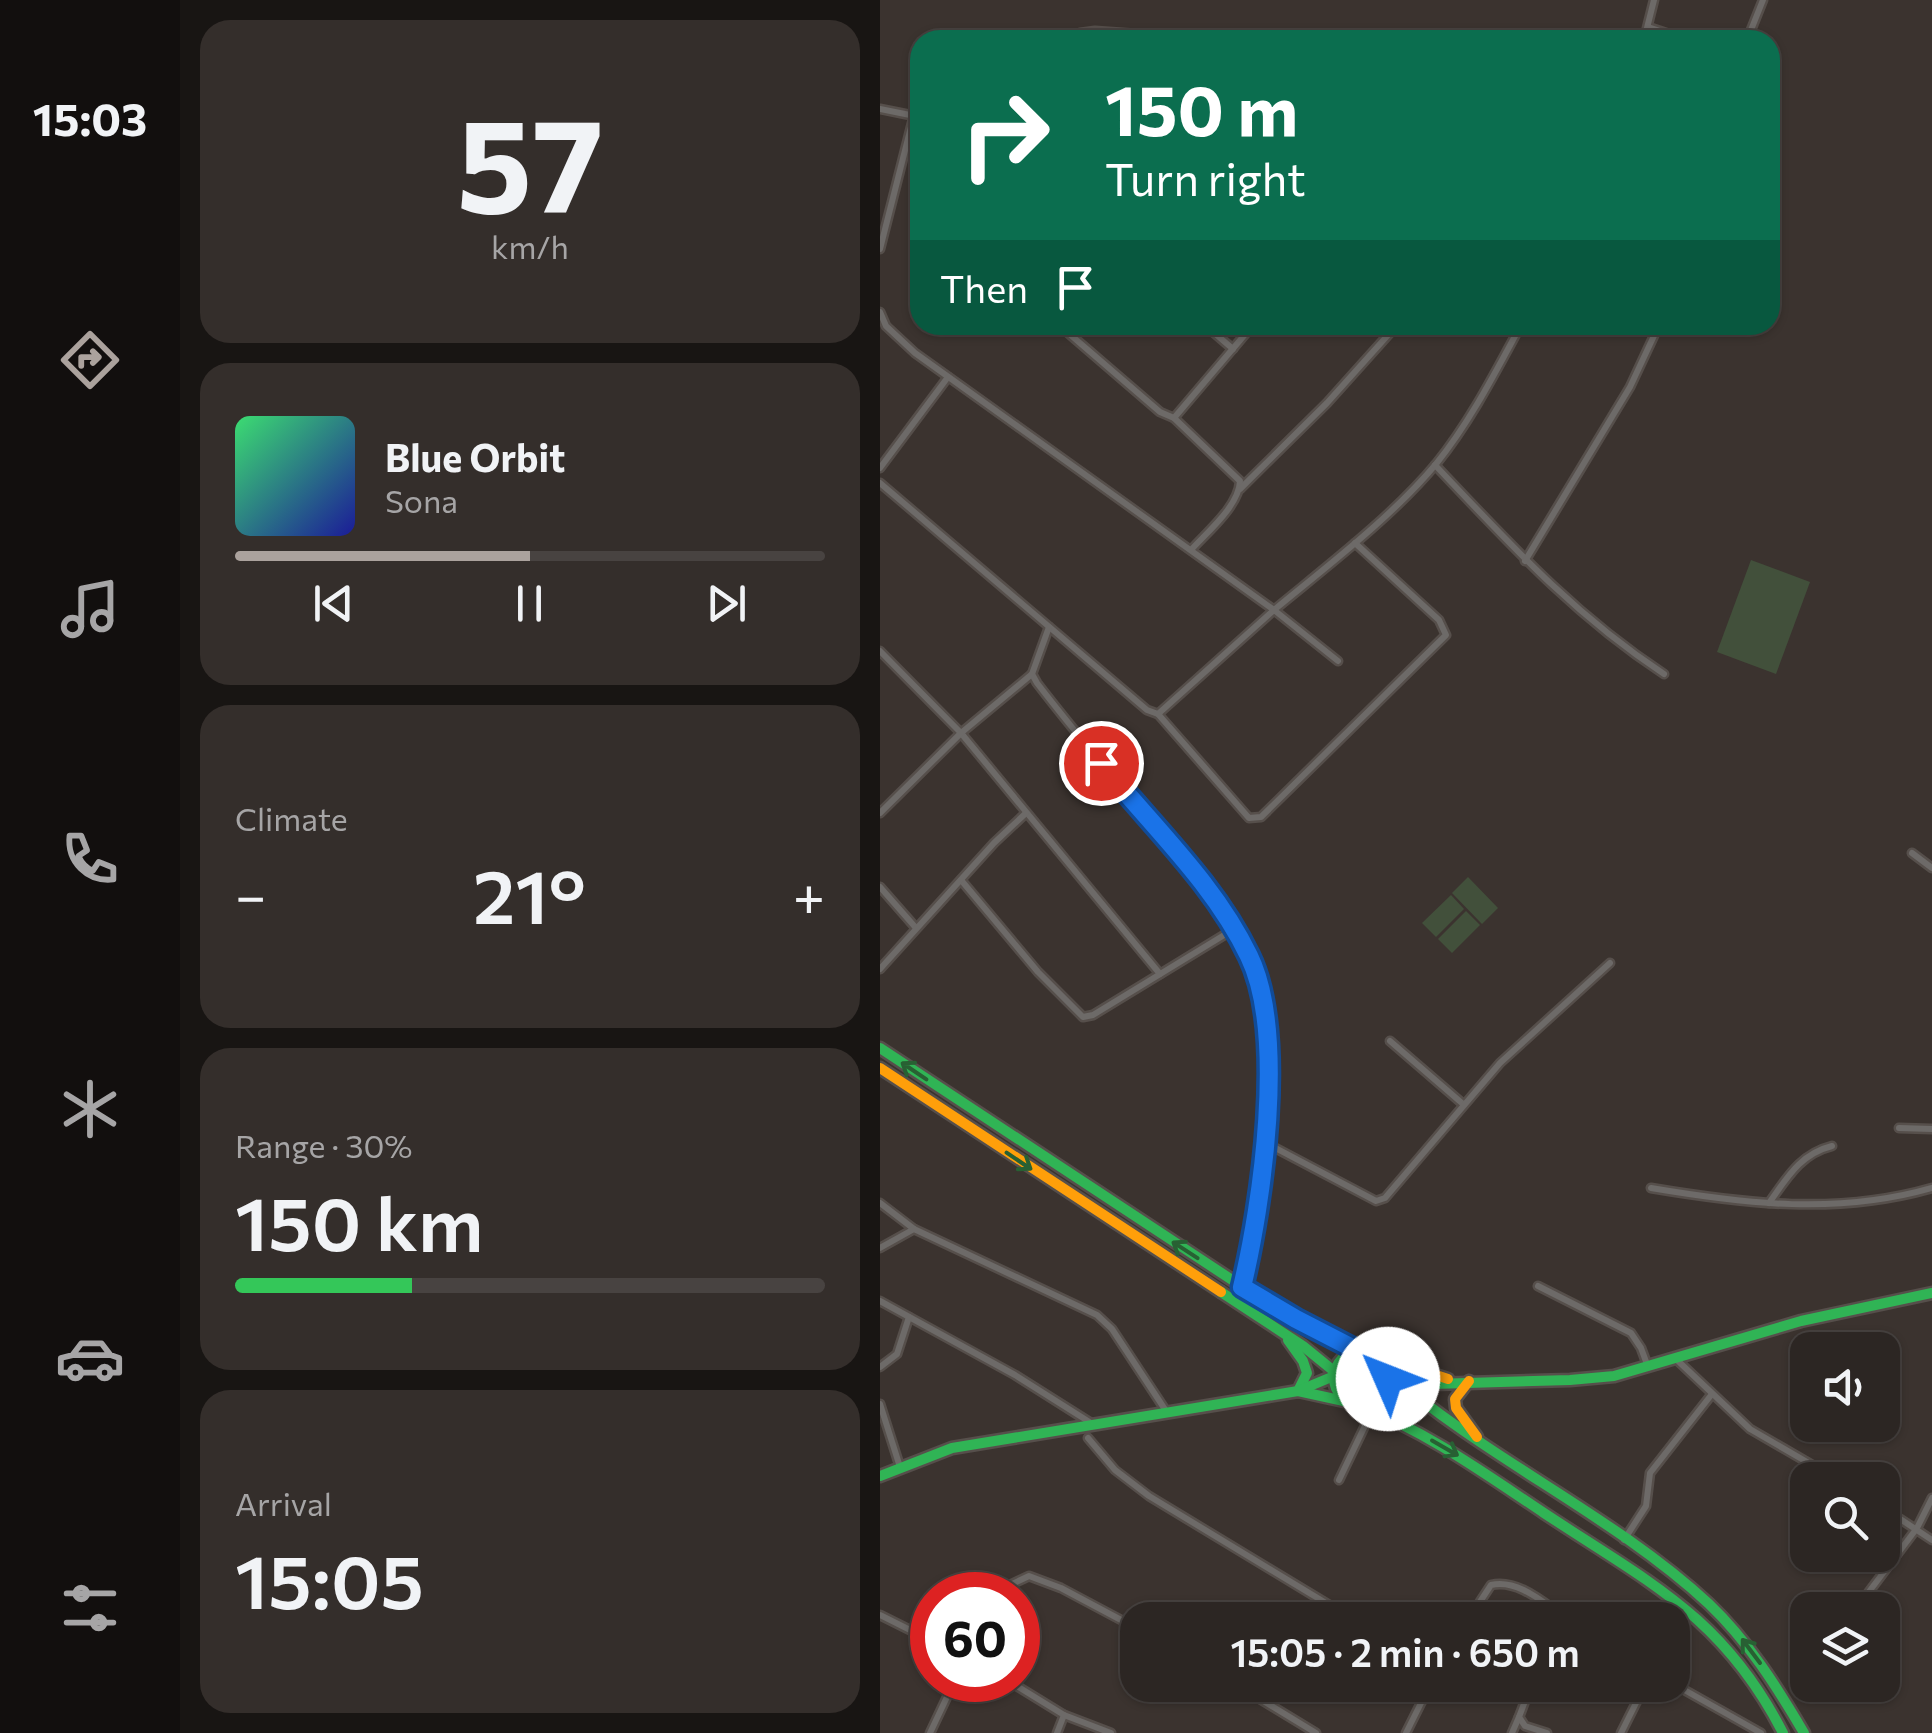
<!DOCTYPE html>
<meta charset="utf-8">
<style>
body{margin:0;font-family:Commissioner,sans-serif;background:#342e2b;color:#f1f3f6;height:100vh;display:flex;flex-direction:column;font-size:38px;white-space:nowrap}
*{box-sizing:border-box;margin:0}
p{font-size:32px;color:#a6a5a6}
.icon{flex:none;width:55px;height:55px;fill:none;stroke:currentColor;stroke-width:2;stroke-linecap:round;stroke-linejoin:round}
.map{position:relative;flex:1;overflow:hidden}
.sheet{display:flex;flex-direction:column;gap:20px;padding:20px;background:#181513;width:700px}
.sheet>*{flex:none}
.top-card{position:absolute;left:30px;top:30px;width:870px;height:305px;border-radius:30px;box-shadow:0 2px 8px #0004,0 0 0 2px #484341;background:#0b6e4f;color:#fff;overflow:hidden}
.buttons{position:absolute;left:910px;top:1332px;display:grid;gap:20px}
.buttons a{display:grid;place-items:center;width:110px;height:110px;border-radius:20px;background:#2c2623;box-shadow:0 2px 8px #0004,0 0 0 2px #484341;font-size:50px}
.speed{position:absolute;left:30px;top:1572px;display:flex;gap:20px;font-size:50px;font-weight:700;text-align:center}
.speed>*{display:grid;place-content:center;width:130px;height:130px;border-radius:50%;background:#2c2623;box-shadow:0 2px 8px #0004,0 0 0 2px #484341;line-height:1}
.speed .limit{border:15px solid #d22;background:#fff;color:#111}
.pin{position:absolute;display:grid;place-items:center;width:85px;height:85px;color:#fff;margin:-42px;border:5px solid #fff;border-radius:50%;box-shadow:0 2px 10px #0007}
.me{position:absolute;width:110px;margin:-55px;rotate:314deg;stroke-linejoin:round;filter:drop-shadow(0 0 8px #0008)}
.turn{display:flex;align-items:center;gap:35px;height:210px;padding:0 30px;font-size:45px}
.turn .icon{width:130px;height:130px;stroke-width:2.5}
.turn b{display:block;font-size:70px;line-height:85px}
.then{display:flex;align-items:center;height:95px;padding:0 30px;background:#0003;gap:20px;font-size:38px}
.big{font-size:75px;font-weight:600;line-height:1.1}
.sheet .widget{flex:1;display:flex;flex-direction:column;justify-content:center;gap:15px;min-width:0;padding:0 35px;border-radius:30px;background:#342e2b}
.sheet .dial{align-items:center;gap:0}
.dial b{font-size:130px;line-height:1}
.song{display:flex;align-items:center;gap:30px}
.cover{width:120px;height:120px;border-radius:15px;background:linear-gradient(135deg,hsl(140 70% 55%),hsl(240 70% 35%))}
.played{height:10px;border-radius:5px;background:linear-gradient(90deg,#aba29d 50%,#484341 50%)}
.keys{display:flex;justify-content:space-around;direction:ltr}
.heat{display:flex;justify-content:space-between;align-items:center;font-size:55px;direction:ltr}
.charge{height:15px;border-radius:8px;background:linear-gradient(90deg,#34c759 30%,#484341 0)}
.trip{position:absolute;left:240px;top:1602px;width:570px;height:100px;border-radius:30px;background:#2c2623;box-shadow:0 2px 8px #0004,0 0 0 2px #484341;font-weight:600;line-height:100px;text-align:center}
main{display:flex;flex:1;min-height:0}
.tabs{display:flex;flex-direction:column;width:180px;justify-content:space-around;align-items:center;background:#120f0e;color:#a6a5a6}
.tabs .icon{width:70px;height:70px}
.tabs .active{color:#aba29d}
.tabs b{font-size:45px;color:#f1f3f6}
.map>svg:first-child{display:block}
.green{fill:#42503b}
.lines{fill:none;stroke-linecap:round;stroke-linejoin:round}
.street-casing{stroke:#564f4b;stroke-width:11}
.fast-casing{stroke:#564f4b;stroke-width:15}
.slow-casing{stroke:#564f4b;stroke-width:15}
.street{stroke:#6d6a68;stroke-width:6}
.fast{stroke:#30b455;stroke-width:10}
.slow{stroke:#ff9f0a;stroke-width:10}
.oneway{stroke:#286033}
.route-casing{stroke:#114b97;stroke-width:25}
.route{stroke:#1a73e8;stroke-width:18}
</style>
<main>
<nav class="tabs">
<b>15:03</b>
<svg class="icon active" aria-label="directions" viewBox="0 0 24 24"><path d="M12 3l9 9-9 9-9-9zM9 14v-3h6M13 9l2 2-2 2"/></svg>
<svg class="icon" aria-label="music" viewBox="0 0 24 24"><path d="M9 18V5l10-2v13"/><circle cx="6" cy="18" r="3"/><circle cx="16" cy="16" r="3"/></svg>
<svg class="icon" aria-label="phone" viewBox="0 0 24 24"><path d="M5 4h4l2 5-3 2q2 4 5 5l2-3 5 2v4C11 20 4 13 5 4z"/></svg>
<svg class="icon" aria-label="climate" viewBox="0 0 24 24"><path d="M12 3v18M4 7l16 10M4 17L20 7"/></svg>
<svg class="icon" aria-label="car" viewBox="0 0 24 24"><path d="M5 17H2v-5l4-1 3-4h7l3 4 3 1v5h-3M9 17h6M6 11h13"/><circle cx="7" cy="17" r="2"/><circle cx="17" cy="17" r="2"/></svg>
<svg class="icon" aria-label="filters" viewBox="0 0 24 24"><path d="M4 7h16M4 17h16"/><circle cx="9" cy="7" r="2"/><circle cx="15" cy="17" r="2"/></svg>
</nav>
<section class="sheet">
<div class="widget dial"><b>57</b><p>km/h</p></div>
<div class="widget">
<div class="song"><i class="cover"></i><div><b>Blue Orbit</b><p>Sona</p></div></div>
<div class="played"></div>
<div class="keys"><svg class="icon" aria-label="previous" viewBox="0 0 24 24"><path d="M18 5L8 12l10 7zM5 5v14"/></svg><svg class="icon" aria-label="pause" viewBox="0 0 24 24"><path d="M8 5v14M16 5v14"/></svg><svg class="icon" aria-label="next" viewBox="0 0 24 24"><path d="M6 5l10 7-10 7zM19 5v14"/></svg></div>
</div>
<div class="widget"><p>Climate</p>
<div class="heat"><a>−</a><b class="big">21°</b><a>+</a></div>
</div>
<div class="widget"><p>Range · 30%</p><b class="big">150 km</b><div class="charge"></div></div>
<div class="widget"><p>Arrival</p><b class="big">15:05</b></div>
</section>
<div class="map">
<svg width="1052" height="1733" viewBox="0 0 1052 1733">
<rect width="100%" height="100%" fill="#3b332f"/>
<!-- green -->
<g class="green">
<polygon points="871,560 930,582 896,674 837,652"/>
<polygon points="588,877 618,908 602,924 572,893"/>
<polygon points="571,895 584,909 556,937 542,923"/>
<polygon points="586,911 600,925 572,953 558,939"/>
</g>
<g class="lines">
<!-- street casing -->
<g class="street-casing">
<g id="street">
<polyline points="768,27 807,40"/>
<polyline points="187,40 200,33 215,31 342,40"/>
<polyline points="764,40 774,0"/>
<polyline points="867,40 883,0"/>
<polyline points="0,109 40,117"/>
<polyline points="0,249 34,115"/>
<path d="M0 312 6 326 35 353 394 610C446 567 513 516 556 464 590 422 615 373 641 325"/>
<path d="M179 325 280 412 294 418 360 481C359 506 327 532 311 550"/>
<polyline points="325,325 353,349"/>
<polyline points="294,418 373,325"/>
<path d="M555 465C629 543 693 614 784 674"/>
<polyline points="0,468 68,377"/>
<polyline points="0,483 267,710 278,714 394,610 458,661"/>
<polyline points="360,489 447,403 517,325"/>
<polyline points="645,561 750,387 779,325"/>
<path d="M169 627 152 674 157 683C193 730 231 775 269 820 310 867 357 916 378 976 403 1047 380 1213 362 1287"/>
<polyline points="0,651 81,733 280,974"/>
<polyline points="278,714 369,818 381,817 566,635 559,620 475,543"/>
<polyline points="0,813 81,733 152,674"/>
<polyline points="1032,853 1052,868"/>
<polyline points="81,880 158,972 203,1017 213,1015 354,929"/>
<polyline points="0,887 36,928"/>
<polyline points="0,969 114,843 146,813"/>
<polyline points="510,1041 583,1104"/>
<polyline points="1019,1128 1052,1129"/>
<polyline points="384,1142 496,1201 505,1198 620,1063 730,963"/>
<path d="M771 1188C866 1204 958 1215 1052 1188"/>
<polyline points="0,1203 34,1229"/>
<path d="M889 1203C907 1178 920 1154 952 1146"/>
<polyline points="0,1248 34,1229 217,1315 232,1329 286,1411"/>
<polyline points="658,1286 751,1333 761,1348 768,1367"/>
<polyline points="0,1301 135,1375 211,1423"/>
<polyline points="797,1360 870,1429 958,1480"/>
<polyline points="0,1367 17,1354 29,1317"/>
<polyline points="0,1404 20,1467"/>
<polyline points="208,1438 235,1470 269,1496 474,1620"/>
<polyline points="459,1480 492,1411"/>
<polyline points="1002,1507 1052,1540"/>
<polyline points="744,1540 766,1506 770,1473 832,1394"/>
<polyline points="124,1595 130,1585 149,1576 181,1588 258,1629"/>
<polyline points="982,1601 1037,1528 1052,1498"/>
<polyline points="0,1615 52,1641"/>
<path d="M588 1620 611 1585C639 1578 667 1606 689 1620"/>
<polyline points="127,1680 184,1715 177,1733"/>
<polyline points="792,1683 881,1733"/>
<polyline points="357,1685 436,1733"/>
<polyline points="651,1685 639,1717 645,1726 667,1733"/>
<polyline points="184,1715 231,1733"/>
<polyline points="50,1733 75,1680"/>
<polyline points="526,1733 550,1685"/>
<polyline points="632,1733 639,1717"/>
<polyline points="741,1733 765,1685"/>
</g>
</g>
<!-- fast casing -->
<g class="fast-casing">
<g id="fast">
<polyline points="0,1048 384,1301 480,1351"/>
<polyline points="341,1292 423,1346 455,1372"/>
<polyline points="408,1340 423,1361 427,1373 418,1391"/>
<circle cx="481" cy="1378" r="27"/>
<path d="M507 1372C608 1460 733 1515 829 1604 868 1641 897 1687 924 1733"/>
<polyline points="418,1391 473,1403"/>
<polyline points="498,1397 553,1384 690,1380 734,1376 921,1321 1052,1293"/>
<path d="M478 1405C546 1431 604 1473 664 1513 768 1582 843 1616 903 1733"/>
<polyline points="0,1476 72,1448 418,1391 454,1376"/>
</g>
</g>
<!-- slow casing -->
<g class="slow-casing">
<g id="slow">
<polyline points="0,1068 341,1292"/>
<polyline points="493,1354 568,1379"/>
<polyline points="589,1381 575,1399 576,1408 597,1437"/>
</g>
</g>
<!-- street -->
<use href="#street" class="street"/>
<!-- fast -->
<use href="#fast" class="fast"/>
<!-- slow -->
<use href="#slow" class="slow"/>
</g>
<!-- one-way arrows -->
<defs><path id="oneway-shaft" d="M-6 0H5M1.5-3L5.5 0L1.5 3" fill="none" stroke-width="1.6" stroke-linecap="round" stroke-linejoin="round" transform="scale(2.5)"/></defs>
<g class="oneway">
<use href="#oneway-shaft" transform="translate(34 1071) rotate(-146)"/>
<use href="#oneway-shaft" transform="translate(139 1161) rotate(34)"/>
<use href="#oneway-shaft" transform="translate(305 1250) rotate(-147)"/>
<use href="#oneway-shaft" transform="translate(565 1448) rotate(30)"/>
<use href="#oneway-shaft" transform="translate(871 1651) rotate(-127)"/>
</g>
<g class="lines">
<!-- route casing -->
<g class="route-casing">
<path id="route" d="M221 763C272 826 334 883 369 956 407 1034 382 1204 362 1287L416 1319 480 1352 493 1354 503 1364 508 1379"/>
</g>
<!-- route -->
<use href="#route" class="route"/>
</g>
</svg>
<div class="buttons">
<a><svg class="icon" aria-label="sound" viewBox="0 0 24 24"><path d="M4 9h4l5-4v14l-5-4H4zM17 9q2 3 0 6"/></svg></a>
<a><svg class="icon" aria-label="search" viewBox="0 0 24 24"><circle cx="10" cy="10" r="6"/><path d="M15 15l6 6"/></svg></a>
<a><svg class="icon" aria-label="layers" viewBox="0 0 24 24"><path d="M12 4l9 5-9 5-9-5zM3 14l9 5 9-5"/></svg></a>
</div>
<div class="speed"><div class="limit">60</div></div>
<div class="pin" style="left:221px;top:763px;background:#d93025"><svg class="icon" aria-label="arrive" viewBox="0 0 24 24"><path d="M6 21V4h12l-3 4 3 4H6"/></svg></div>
<svg class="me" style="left:508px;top:1379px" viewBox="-20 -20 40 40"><circle r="19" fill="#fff"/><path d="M0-13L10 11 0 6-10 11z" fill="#1a73e8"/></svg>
<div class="trip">15:05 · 2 min · 650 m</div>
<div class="top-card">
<div class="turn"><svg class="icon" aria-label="right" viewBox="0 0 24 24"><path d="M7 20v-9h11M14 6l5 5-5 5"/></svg><div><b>150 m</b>Turn right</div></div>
<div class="then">Then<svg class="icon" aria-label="arrive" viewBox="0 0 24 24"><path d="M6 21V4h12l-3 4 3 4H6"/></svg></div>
</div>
</div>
</main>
